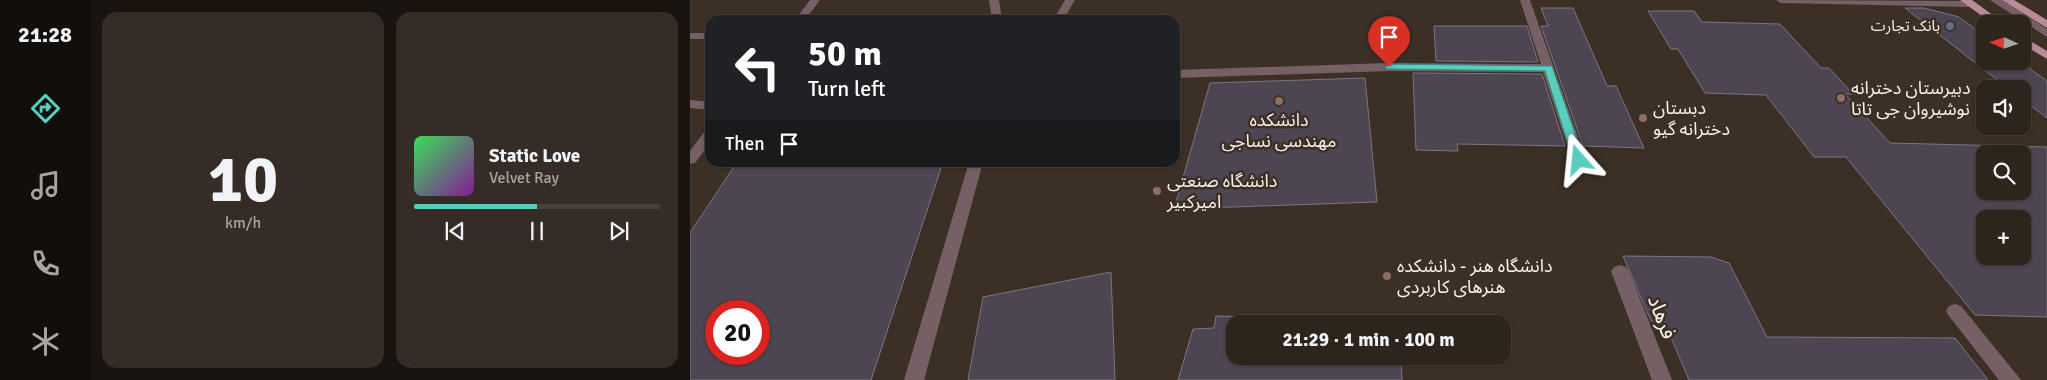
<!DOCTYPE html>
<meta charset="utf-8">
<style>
body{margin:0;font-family:Signika,"Noto Sans Arabic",sans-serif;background:#352c25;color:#f1f3f6;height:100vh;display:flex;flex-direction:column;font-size:19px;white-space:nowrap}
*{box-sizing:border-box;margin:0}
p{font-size:16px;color:#a7a4a3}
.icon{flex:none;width:28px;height:28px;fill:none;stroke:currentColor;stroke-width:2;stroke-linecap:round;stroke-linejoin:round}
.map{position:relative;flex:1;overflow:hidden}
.sheet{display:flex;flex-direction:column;gap:12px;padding:12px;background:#19140f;width:600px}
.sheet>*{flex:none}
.top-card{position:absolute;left:15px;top:15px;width:475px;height:152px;border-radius:15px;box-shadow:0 1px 4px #0004,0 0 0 1px #48413b;background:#202124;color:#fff;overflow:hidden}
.needle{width:32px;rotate:273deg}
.fabs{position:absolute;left:1286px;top:15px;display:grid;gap:10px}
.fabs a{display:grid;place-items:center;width:55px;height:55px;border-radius:10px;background:#2d241c;box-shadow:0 1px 4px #0004,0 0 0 1px #48413b;font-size:25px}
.speed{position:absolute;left:15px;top:300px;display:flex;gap:10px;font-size:25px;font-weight:700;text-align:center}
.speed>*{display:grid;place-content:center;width:65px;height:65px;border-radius:50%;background:#2d241c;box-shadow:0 1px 4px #0004,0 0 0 1px #48413b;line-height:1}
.speed .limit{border:8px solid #d22;background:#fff;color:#111}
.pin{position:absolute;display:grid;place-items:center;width:42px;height:42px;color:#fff;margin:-51px -21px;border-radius:50% 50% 50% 0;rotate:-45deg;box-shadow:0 0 5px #0007}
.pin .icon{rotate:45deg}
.me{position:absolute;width:55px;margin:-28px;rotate:342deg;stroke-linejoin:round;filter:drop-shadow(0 0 4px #0008)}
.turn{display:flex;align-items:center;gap:18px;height:105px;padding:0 20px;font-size:22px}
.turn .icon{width:65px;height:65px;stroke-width:2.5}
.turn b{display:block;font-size:35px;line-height:42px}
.then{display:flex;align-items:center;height:48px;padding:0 20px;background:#0003;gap:10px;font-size:19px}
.sheet .widget{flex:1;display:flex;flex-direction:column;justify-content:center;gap:8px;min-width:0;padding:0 18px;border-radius:15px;background:#352c25}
.sheet .dial{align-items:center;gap:0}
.dial b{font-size:65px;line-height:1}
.song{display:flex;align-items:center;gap:15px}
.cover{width:60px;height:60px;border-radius:8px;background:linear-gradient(135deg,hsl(130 70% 55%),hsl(290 70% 35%))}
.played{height:5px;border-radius:2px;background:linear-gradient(90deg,#58cec0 50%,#48413b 50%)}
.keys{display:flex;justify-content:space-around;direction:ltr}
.sheet .tiles{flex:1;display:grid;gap:12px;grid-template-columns:repeat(2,1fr)}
.trip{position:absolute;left:536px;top:315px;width:285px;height:50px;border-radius:15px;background:#2d241c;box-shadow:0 1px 4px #0004,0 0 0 1px #48413b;font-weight:700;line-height:50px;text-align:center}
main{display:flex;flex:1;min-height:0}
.tab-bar{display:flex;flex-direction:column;width:90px;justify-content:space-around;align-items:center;background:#120e0b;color:#a7a4a3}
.tab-bar .icon{width:35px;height:35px}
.tab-bar .selected{color:#58cec0}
.tab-bar b{font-size:22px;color:#f1f3f6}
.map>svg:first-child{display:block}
.building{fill:#4e4552;stroke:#7e7482;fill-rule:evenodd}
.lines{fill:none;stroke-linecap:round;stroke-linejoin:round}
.minor{fill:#776065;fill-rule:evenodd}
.major{fill:#ba8b97;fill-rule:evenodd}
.route{fill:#58cec0;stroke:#39867d}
.service-dot{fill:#5c6f8a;stroke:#3c3026;stroke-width:2}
.education-dot{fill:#8d6e63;stroke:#3c3026;stroke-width:2}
.labels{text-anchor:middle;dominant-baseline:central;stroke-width:5;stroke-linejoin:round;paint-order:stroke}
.far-poi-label{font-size:15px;fill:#faf2ec;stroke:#3c3026;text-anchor:end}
.poi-label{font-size:18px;fill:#faf2ec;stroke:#3c3026;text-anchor:start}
.near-street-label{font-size:21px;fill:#faf2ec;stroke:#3c3026}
</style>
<main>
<nav class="tab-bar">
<b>21:28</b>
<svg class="icon selected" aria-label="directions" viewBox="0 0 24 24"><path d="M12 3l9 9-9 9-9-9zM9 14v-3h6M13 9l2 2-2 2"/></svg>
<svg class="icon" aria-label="music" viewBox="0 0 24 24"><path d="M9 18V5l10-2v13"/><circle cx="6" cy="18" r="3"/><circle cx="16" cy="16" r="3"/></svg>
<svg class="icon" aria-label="phone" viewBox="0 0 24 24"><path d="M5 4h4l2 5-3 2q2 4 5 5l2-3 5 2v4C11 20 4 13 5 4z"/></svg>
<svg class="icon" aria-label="climate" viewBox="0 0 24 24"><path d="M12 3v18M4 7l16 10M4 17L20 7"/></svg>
</nav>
<section class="sheet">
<div class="tiles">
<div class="widget dial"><b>10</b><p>km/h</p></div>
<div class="widget">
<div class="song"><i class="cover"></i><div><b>Static Love</b><p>Velvet Ray</p></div></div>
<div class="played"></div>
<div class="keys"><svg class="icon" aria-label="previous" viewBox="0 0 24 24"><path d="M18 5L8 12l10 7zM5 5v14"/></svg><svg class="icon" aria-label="pause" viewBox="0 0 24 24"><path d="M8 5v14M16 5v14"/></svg><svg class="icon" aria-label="next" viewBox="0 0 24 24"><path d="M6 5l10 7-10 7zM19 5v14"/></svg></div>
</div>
</div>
</section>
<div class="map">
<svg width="1357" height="380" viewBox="0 0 1357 380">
<rect width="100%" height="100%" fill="#3c3026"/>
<!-- building -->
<g class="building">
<polygon points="851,8 883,8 917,86 926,86 954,148 893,146 851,26 858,26"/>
<polygon points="1215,8 1234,8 1269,17 1295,36 1295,61 1329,61 1357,81 1357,118 1332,99 1332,89 1319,89"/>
<path d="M958 11H1004L1012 22 1090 24 1131 68H1139L1163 94H1155L1200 143 1357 147V317L1285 315 1156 157H1124L1076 95 1015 93 988 49H981ZM1295 154H1332V191H1295ZM1295 219H1332V256H1295Z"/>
<polygon points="744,26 837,26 848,62 746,61"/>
<polygon points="723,73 852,74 875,146 767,144 768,151 726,150"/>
<polygon points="675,78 687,202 484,209 520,83"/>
<path d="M47 162H253L181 380H0V233ZM26 311H69V354H26Z"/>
<polygon points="933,256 1021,257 1039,263 1077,337 1265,338 1298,380 999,380 974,321 961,321"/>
<polygon points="421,272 425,380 278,380 293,297"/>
<polygon points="526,316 683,320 683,324 545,324 545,356 711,356 712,380 488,380 503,329 524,328"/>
</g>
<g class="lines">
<!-- minor -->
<g class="minor">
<polygon points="120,0 130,0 115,20 105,20"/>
<polygon points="299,0 309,0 312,20 302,20"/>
<polygon points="375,0 385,0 373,20 363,20"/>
<polygon points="830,0 840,0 896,160 894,163 884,163 882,160 853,72 699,71 485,78 485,70 699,63 851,64"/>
<polygon points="1086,0 1280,1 1285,4 1280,7 1091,3"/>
<polygon points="1300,0 1312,0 1357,29 1357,37"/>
<rect x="0" y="33" width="20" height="6"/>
<polygon points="0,100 20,102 20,110 0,108"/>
<polygon points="20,130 20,143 5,163 0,164 0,151 15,131"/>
<polygon points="279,162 293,162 234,380 214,380"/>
<polygon points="930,265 936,267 939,271 982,380 962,380 921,271 924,267"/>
<polygon points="1265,304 1271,306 1331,380 1309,380 1259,316 1256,311 1259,306"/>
</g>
<!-- major -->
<g class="major">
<polygon points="1270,0 1282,0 1315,24 1303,24"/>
<polygon points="1312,0 1324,0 1357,20 1357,28"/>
<polygon points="1332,36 1357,51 1357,59 1332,44"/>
</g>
</g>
<!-- route -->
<polygon class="route" points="699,64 862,66 894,160 889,164 883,160 855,71 696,69 695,67"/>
<!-- markers -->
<circle class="service-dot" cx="1260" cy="26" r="5"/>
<g class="education-dot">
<circle cx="1151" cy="98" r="5"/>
<circle cx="589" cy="101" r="5"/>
<circle cx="953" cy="118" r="5"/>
<circle cx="467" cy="191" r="5"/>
<circle cx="697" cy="276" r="5"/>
</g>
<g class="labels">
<!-- far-poi labels -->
<g class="far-poi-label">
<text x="1250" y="26">بانک تجارت</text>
</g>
<!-- poi labels -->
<g class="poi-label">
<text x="1161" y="88">دبیرستان دخترانه<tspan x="1161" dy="21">نوشیروان جی تاتا</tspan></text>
<text x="963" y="108">دبستان<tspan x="963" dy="21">دخترانه گیو</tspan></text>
<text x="589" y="120" text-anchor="middle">دانشکده<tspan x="589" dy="21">مهندسی نساجی</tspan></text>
<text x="477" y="181">دانشگاه صنعتی<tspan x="477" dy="21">امیرکبیر</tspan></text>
<text x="707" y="266">دانشگاه هنر - دانشکده<tspan x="707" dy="21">هنرهای کاربردی</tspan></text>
</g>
<!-- near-street labels -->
<g class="near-street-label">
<text transform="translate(972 317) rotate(69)">فرهاد</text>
</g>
</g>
</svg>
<div class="fabs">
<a><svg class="needle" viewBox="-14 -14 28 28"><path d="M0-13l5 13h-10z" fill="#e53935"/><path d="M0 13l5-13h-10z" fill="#a7a4a3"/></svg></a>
<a><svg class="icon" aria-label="sound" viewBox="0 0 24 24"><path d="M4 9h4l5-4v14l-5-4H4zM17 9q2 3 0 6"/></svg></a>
<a><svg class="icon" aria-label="search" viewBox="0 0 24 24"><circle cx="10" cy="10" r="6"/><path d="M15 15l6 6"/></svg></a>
<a>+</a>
</div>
<div class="speed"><div class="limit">20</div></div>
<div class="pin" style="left:699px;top:67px;background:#d93025"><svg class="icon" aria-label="arrive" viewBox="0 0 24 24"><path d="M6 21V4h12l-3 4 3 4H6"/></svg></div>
<svg class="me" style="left:889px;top:160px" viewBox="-20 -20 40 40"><path d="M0-17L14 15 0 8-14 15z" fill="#58cec0" stroke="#fff" stroke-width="4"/></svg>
<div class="trip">21:29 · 1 min · 100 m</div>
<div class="top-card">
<div class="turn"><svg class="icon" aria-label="left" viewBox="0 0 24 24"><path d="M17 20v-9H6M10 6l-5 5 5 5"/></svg><div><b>50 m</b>Turn left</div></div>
<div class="then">Then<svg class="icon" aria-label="arrive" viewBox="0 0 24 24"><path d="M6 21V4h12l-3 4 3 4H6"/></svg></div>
</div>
</div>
</main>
